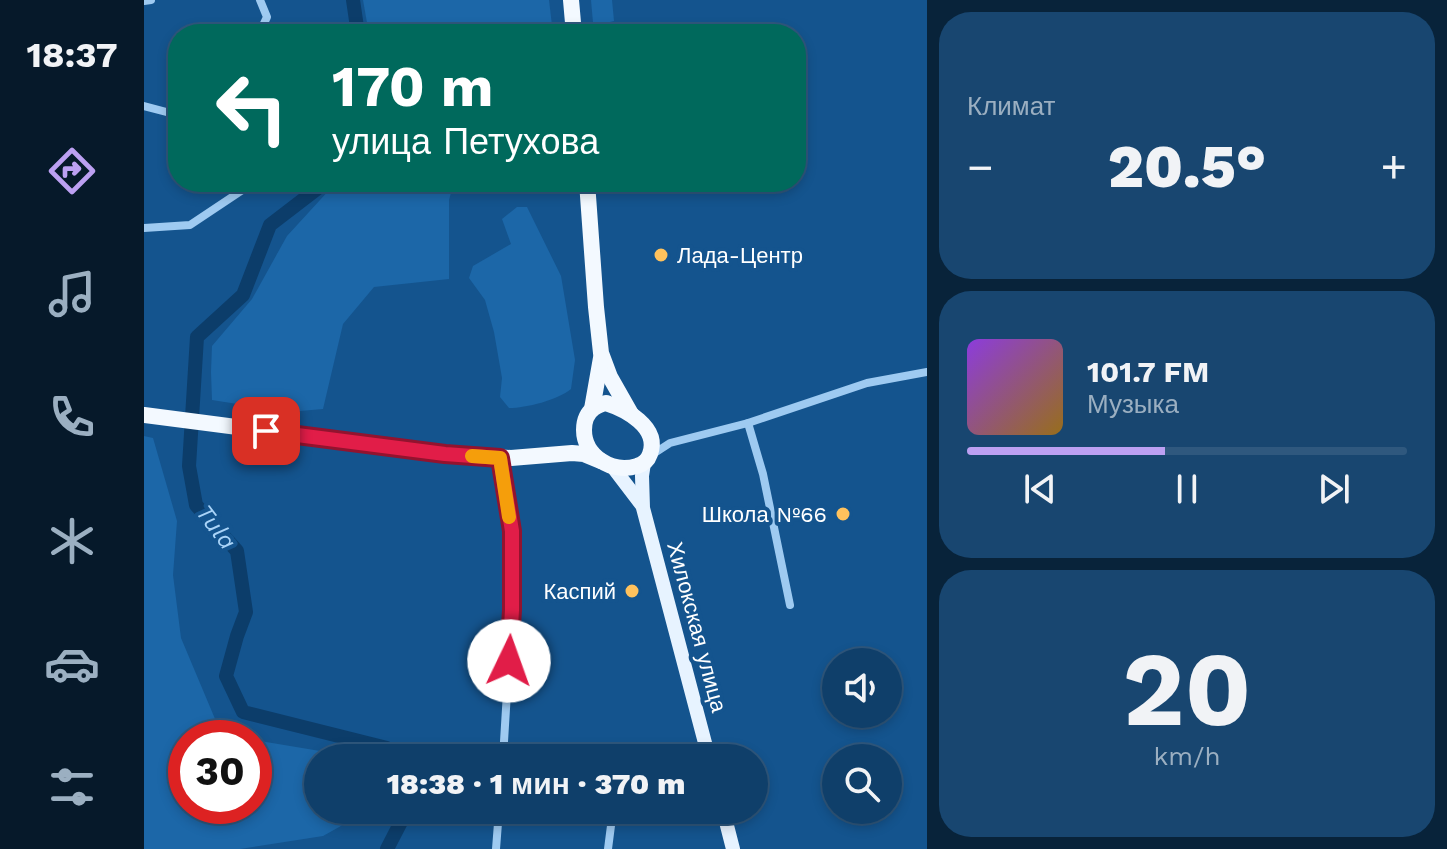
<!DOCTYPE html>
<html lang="ru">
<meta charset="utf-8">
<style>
body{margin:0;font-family:"Work Sans",sans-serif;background:#184670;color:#f1f3f6;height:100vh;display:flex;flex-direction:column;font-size:30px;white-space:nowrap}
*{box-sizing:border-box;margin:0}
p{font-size:26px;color:#9bafc1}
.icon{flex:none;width:44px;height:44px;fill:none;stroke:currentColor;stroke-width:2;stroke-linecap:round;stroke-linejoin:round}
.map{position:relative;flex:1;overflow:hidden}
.panel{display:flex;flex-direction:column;gap:12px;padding:12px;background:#08233a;width:520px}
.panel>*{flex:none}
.hud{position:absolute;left:24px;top:24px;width:638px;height:168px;border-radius:32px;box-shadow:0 4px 12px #0003,0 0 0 2px #2f587e;background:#00695c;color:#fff;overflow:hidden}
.tools{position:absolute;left:678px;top:648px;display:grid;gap:16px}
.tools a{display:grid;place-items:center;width:80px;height:80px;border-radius:50%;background:#0f3f6a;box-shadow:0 4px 12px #0003,0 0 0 2px #2f587e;font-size:40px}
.speed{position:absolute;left:24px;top:720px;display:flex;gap:16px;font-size:40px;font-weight:700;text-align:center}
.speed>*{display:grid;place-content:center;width:104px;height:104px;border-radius:50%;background:#0f3f6a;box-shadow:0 4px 12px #0003,0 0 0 2px #2f587e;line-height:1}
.speed .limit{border:12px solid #d22;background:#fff;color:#111}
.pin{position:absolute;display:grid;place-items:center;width:68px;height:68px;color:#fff;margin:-34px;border-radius:16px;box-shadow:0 4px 12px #0006}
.me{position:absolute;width:88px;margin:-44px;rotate:3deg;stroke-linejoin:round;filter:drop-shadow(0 0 6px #0008)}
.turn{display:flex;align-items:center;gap:28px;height:168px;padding:0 32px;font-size:36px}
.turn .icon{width:104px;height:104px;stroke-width:2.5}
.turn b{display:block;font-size:56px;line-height:68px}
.big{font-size:60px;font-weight:800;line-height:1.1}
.panel .card{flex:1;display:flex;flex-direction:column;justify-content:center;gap:12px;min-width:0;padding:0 28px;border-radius:32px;background:#184670}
.panel .dial{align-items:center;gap:0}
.dial b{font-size:104px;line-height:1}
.song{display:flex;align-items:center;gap:24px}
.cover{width:96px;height:96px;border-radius:12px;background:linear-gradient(135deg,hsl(270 70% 55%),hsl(40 70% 35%))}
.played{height:8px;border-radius:4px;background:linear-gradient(90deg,#bca0f2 45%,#2f587e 45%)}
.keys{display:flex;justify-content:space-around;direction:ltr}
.heat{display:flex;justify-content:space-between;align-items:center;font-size:44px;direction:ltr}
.trip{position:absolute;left:160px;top:744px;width:464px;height:80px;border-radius:40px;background:#0f3f6a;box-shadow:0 4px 12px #0003,0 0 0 2px #2f587e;font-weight:800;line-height:80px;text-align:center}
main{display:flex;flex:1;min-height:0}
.tab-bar{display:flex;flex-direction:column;width:144px;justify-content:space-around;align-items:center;background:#06192a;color:#9bafc1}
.tab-bar .icon{width:56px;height:56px}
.tab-bar .selected{color:#bca0f2}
.tab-bar b{font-size:36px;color:#f1f3f6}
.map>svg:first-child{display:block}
.green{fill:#1c67a8}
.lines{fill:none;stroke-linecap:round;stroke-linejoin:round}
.river{stroke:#0c3d6a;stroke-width:14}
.minor{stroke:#9ecaf1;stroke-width:8}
.primary{stroke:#e7f3ff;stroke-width:14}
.trunk{stroke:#f3f9ff;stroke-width:16}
.route-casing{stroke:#92132f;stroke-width:20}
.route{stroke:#e11d48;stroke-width:14}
.slow{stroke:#f59e0b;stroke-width:14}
.poi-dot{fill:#ffc25d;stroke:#14548e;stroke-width:3}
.labels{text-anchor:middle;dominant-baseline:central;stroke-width:8;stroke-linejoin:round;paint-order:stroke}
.poi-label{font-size:22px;fill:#fff;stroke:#14548e;text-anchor:end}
.street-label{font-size:22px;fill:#fff;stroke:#14548e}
.water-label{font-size:24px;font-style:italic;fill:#aad4f8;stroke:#14548e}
</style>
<main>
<nav class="tab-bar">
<b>18:37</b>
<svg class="icon selected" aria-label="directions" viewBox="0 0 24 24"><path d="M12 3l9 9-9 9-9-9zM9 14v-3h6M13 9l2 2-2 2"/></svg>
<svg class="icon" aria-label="music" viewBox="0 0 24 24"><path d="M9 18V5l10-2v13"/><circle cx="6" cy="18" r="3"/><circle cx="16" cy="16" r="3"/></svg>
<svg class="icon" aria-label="phone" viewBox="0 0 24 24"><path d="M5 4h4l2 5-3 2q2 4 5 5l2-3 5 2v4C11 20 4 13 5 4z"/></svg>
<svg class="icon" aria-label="climate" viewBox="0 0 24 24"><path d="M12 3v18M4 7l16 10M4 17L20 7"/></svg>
<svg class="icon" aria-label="car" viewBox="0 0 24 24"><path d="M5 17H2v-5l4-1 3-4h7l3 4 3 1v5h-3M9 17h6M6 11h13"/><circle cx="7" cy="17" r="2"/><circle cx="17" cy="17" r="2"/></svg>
<svg class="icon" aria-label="filters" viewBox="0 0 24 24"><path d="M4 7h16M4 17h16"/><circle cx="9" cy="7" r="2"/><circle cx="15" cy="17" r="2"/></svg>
</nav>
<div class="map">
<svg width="783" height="849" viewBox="0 0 783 849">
<rect width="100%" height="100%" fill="#14548e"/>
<!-- green -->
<g class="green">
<polygon points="219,0 405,0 409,34 225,34"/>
<polygon points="447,0 468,0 470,21 466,22 468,34 450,34"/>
<polygon points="189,182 310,182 305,200 305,279 230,287 199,324 179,409 144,412 68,400 67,372 68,346 108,299 143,236 187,188"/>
<path d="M373 207H383L417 276 431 360 427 389C414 400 382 408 365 408L356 397 358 378 350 332 341 300 325 278 329 266 367 244 358 219Z"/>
<polygon points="0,436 9,438 33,521 29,575 37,638 74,726 99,738 42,738 42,806 110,806 110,740 188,753 191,758 174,758 174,810 214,810 213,817 179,836 96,849 0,849"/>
</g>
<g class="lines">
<!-- river -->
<g class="river">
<polyline points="209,0 214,34"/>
<polyline points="182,182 126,225 99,295 53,337 45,466 52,505 93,551 102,612 93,636 82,676 99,712 243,748 247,758"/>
<polyline points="243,849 259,818 258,810"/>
</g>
<!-- minor -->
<g class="minor">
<polyline points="0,1 7,0"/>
<polyline points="115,34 123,17 116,0"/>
<polyline points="0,106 34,115"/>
<polyline points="0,228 46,225 97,191 86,182"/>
<polyline points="604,423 619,474 646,605"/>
<polyline points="506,456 526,443 604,423 723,383 783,372"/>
<polyline points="356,458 368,531 368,610 359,758"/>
<polyline points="352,849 355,810"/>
<polyline points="464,849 469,810"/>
</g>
<!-- primary -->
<g class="primary">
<polyline points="500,463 498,476 499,508 565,758"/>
<polyline points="468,466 497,504"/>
<polyline points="579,810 589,849"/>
</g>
<!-- trunk -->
<g class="trunk">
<polyline points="427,0 430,34"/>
<polyline points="443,182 452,307 457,353 466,377 487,414"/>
<path d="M462 403C481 409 516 427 506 454 504 460 500 464 493 466 468 474 440 456 440 430 440 421 443 413 450 408 454 405 458 404 462 403Z"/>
<polyline points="448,409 457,358"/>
<polyline points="0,415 301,454 367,458 428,453 440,454 457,461"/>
</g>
</g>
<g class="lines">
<!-- route casing -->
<g class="route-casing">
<polyline id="route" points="122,431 301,454 356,458 368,531 368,610 365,661"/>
</g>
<!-- route -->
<use href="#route" class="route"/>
<!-- slow -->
<polyline class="slow" points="328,456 356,458 365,517"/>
</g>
<!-- markers -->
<g class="poi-dot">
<circle cx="517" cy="255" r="8"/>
<circle cx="699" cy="514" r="8"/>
<circle cx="488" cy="591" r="8"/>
</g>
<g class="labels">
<!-- poi labels -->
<g class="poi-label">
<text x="533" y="255" text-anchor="start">Лада-Центр</text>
<text x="683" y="514">Школа №66</text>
<text x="472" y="591">Каспий</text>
</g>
<!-- street labels -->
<g class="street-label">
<text transform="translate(553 627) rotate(75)">Хилокская улица</text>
</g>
<!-- water labels -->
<g class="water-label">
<text transform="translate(72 527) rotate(53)">Tula</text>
</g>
</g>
</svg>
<div class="tools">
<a><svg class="icon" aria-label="sound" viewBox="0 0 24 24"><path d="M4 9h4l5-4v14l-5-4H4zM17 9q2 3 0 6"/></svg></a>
<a><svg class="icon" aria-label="search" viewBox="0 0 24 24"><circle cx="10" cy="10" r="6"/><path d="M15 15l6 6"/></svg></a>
</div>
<div class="speed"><div class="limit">30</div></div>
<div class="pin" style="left:122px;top:431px;background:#d93025"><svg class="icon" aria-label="arrive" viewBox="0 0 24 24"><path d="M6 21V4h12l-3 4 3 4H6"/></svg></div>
<svg class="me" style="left:365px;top:661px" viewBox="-20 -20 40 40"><circle r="19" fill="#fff"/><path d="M0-13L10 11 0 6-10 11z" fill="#e11d48"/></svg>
<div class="trip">18:38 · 1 мин · 370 m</div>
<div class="hud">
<div class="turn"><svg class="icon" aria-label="left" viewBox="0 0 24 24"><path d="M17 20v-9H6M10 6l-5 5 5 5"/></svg><div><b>170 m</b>улица Петухова</div></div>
</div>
</div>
<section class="panel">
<div class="card"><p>Климат</p>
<div class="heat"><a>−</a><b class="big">20.5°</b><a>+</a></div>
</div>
<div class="card">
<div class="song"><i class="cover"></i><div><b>101.7 FM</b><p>Музыка</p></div></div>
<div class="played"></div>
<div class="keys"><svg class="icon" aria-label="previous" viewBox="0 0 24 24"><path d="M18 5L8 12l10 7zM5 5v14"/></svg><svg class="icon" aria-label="pause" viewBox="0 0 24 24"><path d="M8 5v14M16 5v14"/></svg><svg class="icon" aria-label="next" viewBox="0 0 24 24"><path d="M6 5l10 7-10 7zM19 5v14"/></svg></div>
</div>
<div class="card dial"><b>20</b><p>km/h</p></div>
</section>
</main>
